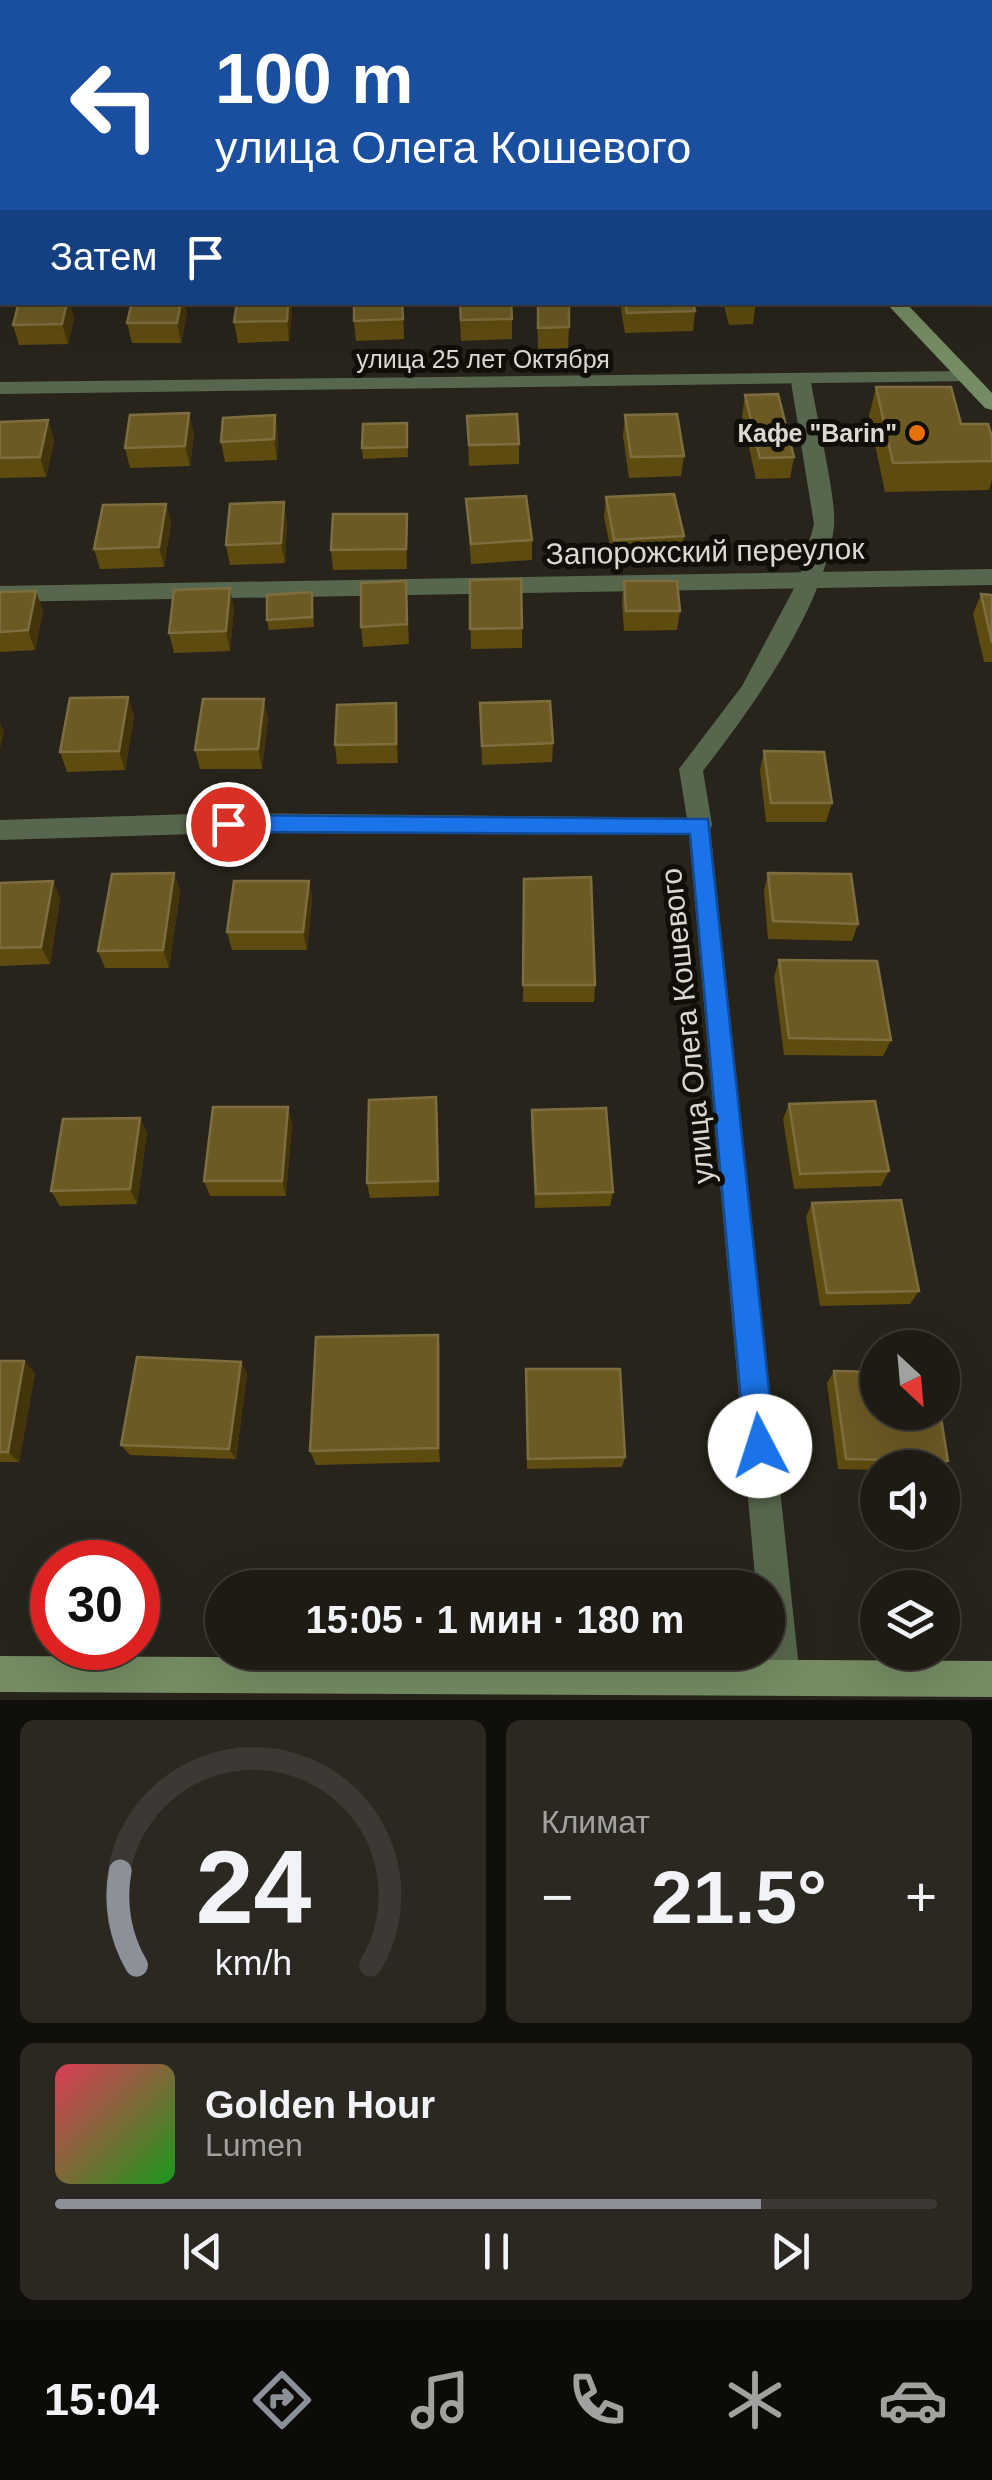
<!DOCTYPE html>
<html lang="ru">
<meta charset="utf-8">
<style>
body{margin:0;font-family:Helvetica,sans-serif;background:#2b2822;color:#f1f3f6;height:100vh;display:flex;flex-direction:column;font-size:38px;white-space:nowrap}
*{box-sizing:border-box;margin:0}
p{font-size:32px;color:#a1a1a0}
.icon{flex:none;width:55px;height:55px;fill:none;stroke:currentColor;stroke-width:2;stroke-linecap:round;stroke-linejoin:round}
.map{position:relative;height:1700px;overflow:hidden}
.panel{display:flex;flex-direction:column;gap:20px;padding:20px;background:#100f0b;flex:1}
.panel>*{flex:none}
.hud{position:absolute;left:0px;top:0px;width:992px;height:305px;box-shadow:0 10px 40px #0002,0 0 0 2px #3c3934;background:#1a4fa0;color:#fff;overflow:hidden}
.needle{width:65px;rotate:154deg}
.tools{position:absolute;left:860px;top:1330px;display:grid;gap:20px}
.tools a{display:grid;place-items:center;width:100px;height:100px;border-radius:50%;background:#1e1b14;box-shadow:0 10px 40px #0002,0 0 0 2px #3c3934;font-size:50px}
.speed{position:absolute;left:30px;top:1540px;display:flex;gap:20px;font-size:50px;font-weight:700;text-align:center}
.speed>*{display:grid;place-content:center;width:130px;height:130px;border-radius:50%;background:#1e1b14;box-shadow:0 10px 40px #0002,0 0 0 2px #3c3934;line-height:1}
.speed .limit{border:15px solid #d22;background:#fff;color:#111}
.pin{position:absolute;display:grid;place-items:center;width:85px;height:85px;color:#fff;margin:-42px;border:5px solid #fff;border-radius:50%;box-shadow:0 2px 10px #0007}
.me{position:absolute;width:110px;margin:-55px;rotate:355deg;stroke-linejoin:round;filter:drop-shadow(0 0 8px #0008)}
.turn{display:flex;align-items:center;gap:35px;height:210px;padding:0 50px;font-size:45px}
.turn .icon{width:130px;height:130px;stroke-width:2.5}
.turn b{display:block;font-size:70px;line-height:85px}
.then{display:flex;align-items:center;height:95px;padding:0 50px;background:#0003;gap:20px;font-size:38px}
.big{font-size:75px;font-weight:800;line-height:1.1}
.panel .tile{flex:1;display:flex;flex-direction:column;justify-content:center;gap:15px;min-width:0;padding:0 35px;border-radius:15px;background:#2b2822}
.panel .dial{align-items:center;gap:0}
.dial svg{height:260px;overflow:visible;fill:none;stroke:#3c3934;stroke-width:7;stroke-linecap:round;text-anchor:middle}
.dial text{fill:#f1f3f6;stroke:none}
.song{display:flex;align-items:center;gap:30px}
.cover{width:120px;height:120px;border-radius:15px;background:linear-gradient(135deg,hsl(350 70% 55%),hsl(120 70% 35%))}
.played{height:10px;border-radius:5px;background:linear-gradient(90deg,#8c9099 80%,#3c3934 80%)}
.keys{display:flex;justify-content:space-around;direction:ltr}
.heat{display:flex;justify-content:space-between;align-items:center;font-size:55px;direction:ltr}
.panel .tiles{flex:1;display:grid;gap:20px;grid-template-columns:1fr 1fr}
.tile:last-child{grid-column:span 2}
.trip{position:absolute;left:205px;top:1570px;width:580px;height:100px;border-radius:50px;background:#1e1b14;box-shadow:0 10px 40px #0002,0 0 0 2px #3c3934;font-weight:800;line-height:100px;text-align:center}
.dock{display:flex;height:160px;justify-content:space-around;align-items:center;background:#0c0b08;color:#a1a1a0}
.dock .icon{width:70px;height:70px}
.dock .selected{color:#8c9099}
.dock b{font-size:45px;color:#f1f3f6}
.map>svg:first-child{display:block}
.lines{fill:none;stroke-linecap:round;stroke-linejoin:round}
.lane{fill:#57674d;fill-rule:evenodd}
.street{fill:#57674d;fill-rule:evenodd}
.secondary{fill:#748c63;fill-rule:evenodd}
.wall{fill:#5e4b10}
.shaded-wall{fill:#43350b}
.building{fill:#6c5a25;stroke:#7d6e40;stroke-width:2.5}
.route{fill:#1a73e8;stroke:#114b97;stroke-width:2.5}
.food-dot{fill:#e8710a;stroke:#0f0e09;stroke-width:4}
.labels{text-anchor:middle;dominant-baseline:central;stroke-width:10;stroke-linejoin:round;paint-order:stroke}
.far-street-label{font-size:25px;fill:#dbd8d2;stroke:#0f0e09}
.far-poi-label{font-size:25px;font-weight:bold;fill:#dbd8d2;stroke:#0f0e09;text-anchor:end}
.street-label{font-size:30px;fill:#dbd8d2;stroke:#0f0e09}
</style>
<div class="map">
<svg width="992" height="1700" viewBox="0 0 992 1700">
<rect width="100%" height="100%" fill="#28241b"/>
<g class="lines">
<!-- lane -->
<g class="lane">
<polygon points="938,0 952,0 953,2 939,2"/>
<path d="M801 376 811 382C816 415 837 499 834 527 823 610 753 706 703 771L712 825 709 832H691L688 825 679 769 742 686 799 579 814 524 791 382Z"/>
</g>
<!-- street -->
<g class="street">
<rect x="0" y="19" width="2" height="8"/>
<rect x="0" y="147" width="2" height="10"/>
<polygon points="966,371 973,373 973,381 0,394 0,382"/>
<polygon points="992,569 992,585 0,602 0,586"/>
<polygon points="227,813 709,818 800,1678 795,1691 782,1696 769,1691 762,1652 768,1652 768,1588 756,1588 689,835 227,833 0,840 0,820"/>
</g>
<!-- secondary -->
<g class="secondary">
<polygon points="593,0 609,0 610,2 595,2"/>
<polygon points="885,302 905,302 992,393 992,410 985,408"/>
<polygon points="0,1656 992,1661 992,1697 0,1692"/>
</g>
</g>
<!-- wall -->
<g class="wall">
<polygon points="36,0 80,0 79,2 37,2"/>
<polygon points="114,0 152,0 151,2 115,2"/>
<polygon points="208,0 239,0 239,2 209,2"/>
<polygon points="276,0 326,0 325,2 277,2"/>
<polygon points="379,0 431,0 431,2 380,2"/>
<polygon points="990,43 992,43 992,113 990,112"/>
<polygon points="403,302 404,339 356,341 354,321"/>
<polygon points="459,302 512,319 512,339 461,341"/>
<polygon points="537,302 569,327 568,348 538,349"/>
<polygon points="622,302 693,302 695,311 693,331 625,333 621,310"/>
<polygon points="723,302 756,302 753,324 729,325"/>
<polygon points="187,312 181,343 132,343 127,323"/>
<polygon points="292,312 289,341 238,343 234,322"/>
<polygon points="74,318 68,344 19,345 13,325"/>
<polygon points="876,387 992,437 992,480 989,490 885,492 869,416"/>
<polygon points="745,395 794,457 790,478 756,479 742,416"/>
<polygon points="275,415 278,436 277,460 225,462 221,442"/>
<polygon points="625,415 684,456 681,476 629,478 623,436"/>
<polygon points="467,416 519,444 519,464 469,466"/>
<polygon points="48,420 54,441 46,477 0,478 0,422"/>
<polygon points="407,423 408,457 363,459 362,448"/>
<polygon points="194,434 190,466 130,468 125,448"/>
<polygon points="606,497 684,536 681,557 613,560 604,517"/>
<polygon points="466,499 532,540 532,560 471,564"/>
<polygon points="166,504 171,524 164,567 100,569 94,549"/>
<polygon points="407,514 407,569 333,570 331,550"/>
<polygon points="287,523 285,563 230,565 226,545"/>
<polygon points="470,580 522,628 522,648 471,649"/>
<polygon points="406,581 409,644 363,647 361,627"/>
<polygon points="624,581 680,611 677,630 624,631 622,601"/>
<polygon points="0,592 43,610 35,650 0,652"/>
<polygon points="981,594 992,595 992,662 984,662 973,614"/>
<polygon points="313,602 314,627 269,630 267,620"/>
<polygon points="234,608 230,651 174,653 169,633"/>
<polygon points="396,703 398,722 398,763 337,764 335,745"/>
<polygon points="480,703 553,743 552,762 482,765"/>
<polygon points="134,716 125,770 67,772 60,752"/>
<polygon points="268,718 262,769 200,769 195,750"/>
<polygon points="764,751 832,803 826,822 766,822 760,770"/>
<polygon points="174,873 180,891 169,968 105,968 98,951"/>
<polygon points="768,873 858,924 852,941 768,939 764,891"/>
<polygon points="524,879 595,985 594,1002 523,1002"/>
<polygon points="53,881 60,899 50,964 0,966 0,883"/>
<polygon points="309,881 312,899 307,950 232,950 227,932"/>
<polygon points="779,960 891,1040 883,1056 784,1055 774,977"/>
<polygon points="789,1104 889,1171 881,1186 794,1189 783,1119"/>
<polygon points="532,1110 613,1192 610,1206 535,1208 531,1126"/>
<polygon points="438,1113 439,1196 370,1198 367,1183"/>
<polygon points="140,1118 147,1133 137,1204 60,1206 51,1191"/>
<polygon points="292,1123 286,1196 210,1196 204,1181"/>
<polygon points="812,1203 919,1291 910,1304 820,1306 806,1217"/>
<polygon points="438,1335 440,1352 440,1462 316,1465 310,1451"/>
<polygon points="0,1361 35,1373 19,1462 0,1462"/>
<polygon points="526,1369 625,1457 622,1467 527,1469"/>
<polygon points="834,1371 948,1461 941,1468 878,1468 878,1470 838,1469 827,1383"/>
<polygon points="247,1373 236,1459 130,1455 121,1445"/>
</g>
<!-- shaded-wall -->
<g class="shaded-wall">
<polygon points="67,302 70,302 74,318 68,344 62,324"/>
<polygon points="181,302 185,302 187,312 181,343 177,323"/>
<polygon points="288,302 291,302 292,312 289,341 287,321"/>
<polygon points="189,413 194,434 190,466 185,446"/>
<polygon points="275,415 278,436 277,460 274,439"/>
<polygon points="48,420 54,441 46,477 40,457"/>
<polygon points="284,502 287,523 285,563 281,543"/>
<polygon points="166,504 171,524 164,567 159,547"/>
<polygon points="407,514 408,534 407,569 406,549"/>
<polygon points="230,588 234,608 230,651 226,631"/>
<polygon points="36,591 43,610 35,650 28,630"/>
<polygon points="128,697 134,716 125,770 119,751"/>
<polygon points="264,699 268,718 262,769 258,749"/>
<polygon points="396,703 398,722 398,763 396,744"/>
<polygon points="0,723 4,732 0,749"/>
<polygon points="174,873 180,891 169,968 163,950"/>
<polygon points="53,881 60,899 50,964 41,947"/>
<polygon points="309,881 312,899 307,950 303,932"/>
<polygon points="288,1107 292,1123 286,1196 282,1181"/>
<polygon points="140,1118 147,1133 137,1204 130,1189"/>
<polygon points="438,1335 440,1352 440,1462 438,1448"/>
<polygon points="24,1361 35,1373 19,1462 8,1452"/>
<polygon points="241,1362 247,1373 236,1459 229,1449"/>
</g>
<!-- building -->
<g class="building">
<polygon points="990,43 992,43 992,80 990,79"/>
<rect x="0" y="98" width="2" height="15"/>
<rect x="0" y="159" width="2" height="16"/>
<polygon points="19,302 67,302 62,324 13,325"/>
<polygon points="132,302 181,302 177,323 127,323"/>
<polygon points="237,302 288,302 287,321 234,322"/>
<polygon points="354,302 402,302 403,319 354,321"/>
<polygon points="460,302 511,302 512,319 461,320"/>
<polygon points="538,302 569,302 569,327 538,328"/>
<polygon points="625,302 693,302 695,311 627,313"/>
<polygon points="732,302 756,302 756,304 732,305"/>
<polygon points="876,387 951,387 961,424 988,424 992,437 992,461 893,463"/>
<polygon points="778,394 794,457 760,458 745,395"/>
<polygon points="189,413 185,446 125,448 130,415"/>
<polygon points="517,414 519,444 469,445 467,416"/>
<polygon points="677,414 684,456 631,457 625,415"/>
<polygon points="275,415 274,439 221,442 223,418"/>
<polygon points="48,420 40,457 0,458 0,422"/>
<polygon points="407,423 407,447 362,448 363,424"/>
<polygon points="674,494 684,536 614,540 606,497"/>
<polygon points="526,496 532,540 471,544 466,499"/>
<polygon points="284,502 281,543 226,545 230,504"/>
<polygon points="166,504 159,547 94,549 103,505"/>
<polygon points="333,514 407,514 406,549 331,550"/>
<polygon points="521,579 522,628 470,629 470,580"/>
<polygon points="406,581 407,624 361,627 361,583"/>
<polygon points="624,581 677,581 680,611 626,611"/>
<polygon points="230,588 226,631 169,633 174,590"/>
<polygon points="36,591 28,630 0,632 0,592"/>
<polygon points="312,592 312,617 267,620 267,595"/>
<polygon points="981,594 992,595 992,643"/>
<polygon points="128,697 119,751 60,752 70,698"/>
<polygon points="203,699 264,699 258,749 195,750"/>
<polygon points="550,701 553,743 482,746 480,703"/>
<polygon points="396,703 396,744 335,745 337,705"/>
<polygon points="764,751 824,752 832,803 771,803"/>
<polygon points="174,873 163,950 98,951 112,874"/>
<polygon points="768,873 851,874 858,924 773,921"/>
<polygon points="591,877 595,985 523,985 524,879"/>
<polygon points="53,881 41,947 0,948 0,883"/>
<polygon points="234,881 309,881 303,932 227,932"/>
<polygon points="779,960 877,961 891,1040 789,1038"/>
<polygon points="436,1097 438,1181 367,1183 369,1100"/>
<polygon points="875,1101 889,1171 800,1174 789,1104"/>
<polygon points="213,1107 288,1107 282,1181 204,1181"/>
<polygon points="606,1108 613,1192 536,1194 532,1110"/>
<polygon points="140,1118 130,1189 51,1191 63,1119"/>
<polygon points="901,1200 919,1291 827,1293 812,1203"/>
<polygon points="438,1335 438,1448 310,1451 316,1337"/>
<polygon points="137,1357 241,1362 229,1449 121,1445"/>
<polygon points="0,1361 24,1361 8,1452 0,1452"/>
<polygon points="526,1369 620,1369 625,1457 528,1459"/>
<polygon points="834,1371 878,1372 878,1412 940,1412 948,1461 846,1459"/>
</g>
<!-- route -->
<polygon class="route" points="228,815 708,819 775,1446 771,1456 760,1460 750,1456 745,1446 690,834 228,832 216,824"/>
<!-- markers -->
<circle class="food-dot" cx="917" cy="433" r="10"/>
<g class="labels">
<!-- far-street labels -->
<g class="far-street-label">
<text x="483" y="359">улица 25 лет Октября</text>
</g>
<!-- far-poi labels -->
<g class="far-poi-label">
<text x="897" y="433">Кафе "Barin"</text>
</g>
<!-- street labels -->
<g class="street-label">
<text transform="translate(705 551) rotate(-1)">Запорожский переулок</text>
<text transform="translate(687 1026) rotate(-96)">улица Олега Кошевого</text>
</g>
</g>
</svg>
<div class="tools">
<a><svg class="needle" viewBox="-14 -14 28 28"><path d="M0-13l5 13h-10z" fill="#e53935"/><path d="M0 13l5-13h-10z" fill="#a1a1a0"/></svg></a>
<a><svg class="icon" aria-label="sound" viewBox="0 0 24 24"><path d="M4 9h4l5-4v14l-5-4H4zM17 9q2 3 0 6"/></svg></a>
<a><svg class="icon" aria-label="layers" viewBox="0 0 24 24"><path d="M12 4l9 5-9 5-9-5zM3 14l9 5 9-5"/></svg></a>
</div>
<div class="speed"><div class="limit">30</div></div>
<div class="pin" style="left:228px;top:824px;background:#d93025"><svg class="icon" aria-label="arrive" viewBox="0 0 24 24"><path d="M6 21V4h12l-3 4 3 4H6"/></svg></div>
<svg class="me" style="left:760px;top:1446px" viewBox="-20 -20 40 40"><circle r="19" fill="#fff"/><path d="M0-13L10 11 0 6-10 11z" fill="#1a73e8"/></svg>
<div class="trip">15:05 · 1 мин · 180 m</div>
<div class="hud">
<div class="turn"><svg class="icon" aria-label="left" viewBox="0 0 24 24"><path d="M17 20v-9H6M10 6l-5 5 5 5"/></svg><div><b>100 m</b>улица Олега Кошевого</div></div>
<div class="then">Затем<svg class="icon" aria-label="arrive" viewBox="0 0 24 24"><path d="M6 21V4h12l-3 4 3 4H6"/></svg></div>
</div>
</div>
<section class="panel">
<div class="tiles">
<div class="tile dial"><svg viewBox="0 0 100 80">
<path d="M14 69A42 42 0 1 1 86 69"/>
<path d="M14 69A42 42 0 0 1 9 40" stroke="#8c9099"/>
<text x="50" y="56" font-size="32" font-weight="700">24</text>
<text x="50" y="72" font-size="11">km/h</text>
</svg></div>
<div class="tile"><p>Климат</p>
<div class="heat"><a>−</a><b class="big">21.5°</b><a>+</a></div>
</div>
<div class="tile">
<div class="song"><i class="cover"></i><div><b>Golden Hour</b><p>Lumen</p></div></div>
<div class="played"></div>
<div class="keys"><svg class="icon" aria-label="previous" viewBox="0 0 24 24"><path d="M18 5L8 12l10 7zM5 5v14"/></svg><svg class="icon" aria-label="pause" viewBox="0 0 24 24"><path d="M8 5v14M16 5v14"/></svg><svg class="icon" aria-label="next" viewBox="0 0 24 24"><path d="M6 5l10 7-10 7zM19 5v14"/></svg></div>
</div>
</div>
</section>
<nav class="dock">
<b>15:04</b>
<svg class="icon selected" aria-label="directions" viewBox="0 0 24 24"><path d="M12 3l9 9-9 9-9-9zM9 14v-3h6M13 9l2 2-2 2"/></svg>
<svg class="icon" aria-label="music" viewBox="0 0 24 24"><path d="M9 18V5l10-2v13"/><circle cx="6" cy="18" r="3"/><circle cx="16" cy="16" r="3"/></svg>
<svg class="icon" aria-label="phone" viewBox="0 0 24 24"><path d="M5 4h4l2 5-3 2q2 4 5 5l2-3 5 2v4C11 20 4 13 5 4z"/></svg>
<svg class="icon" aria-label="climate" viewBox="0 0 24 24"><path d="M12 3v18M4 7l16 10M4 17L20 7"/></svg>
<svg class="icon" aria-label="car" viewBox="0 0 24 24"><path d="M5 17H2v-5l4-1 3-4h7l3 4 3 1v5h-3M9 17h6M6 11h13"/><circle cx="7" cy="17" r="2"/><circle cx="17" cy="17" r="2"/></svg>
</nav>
